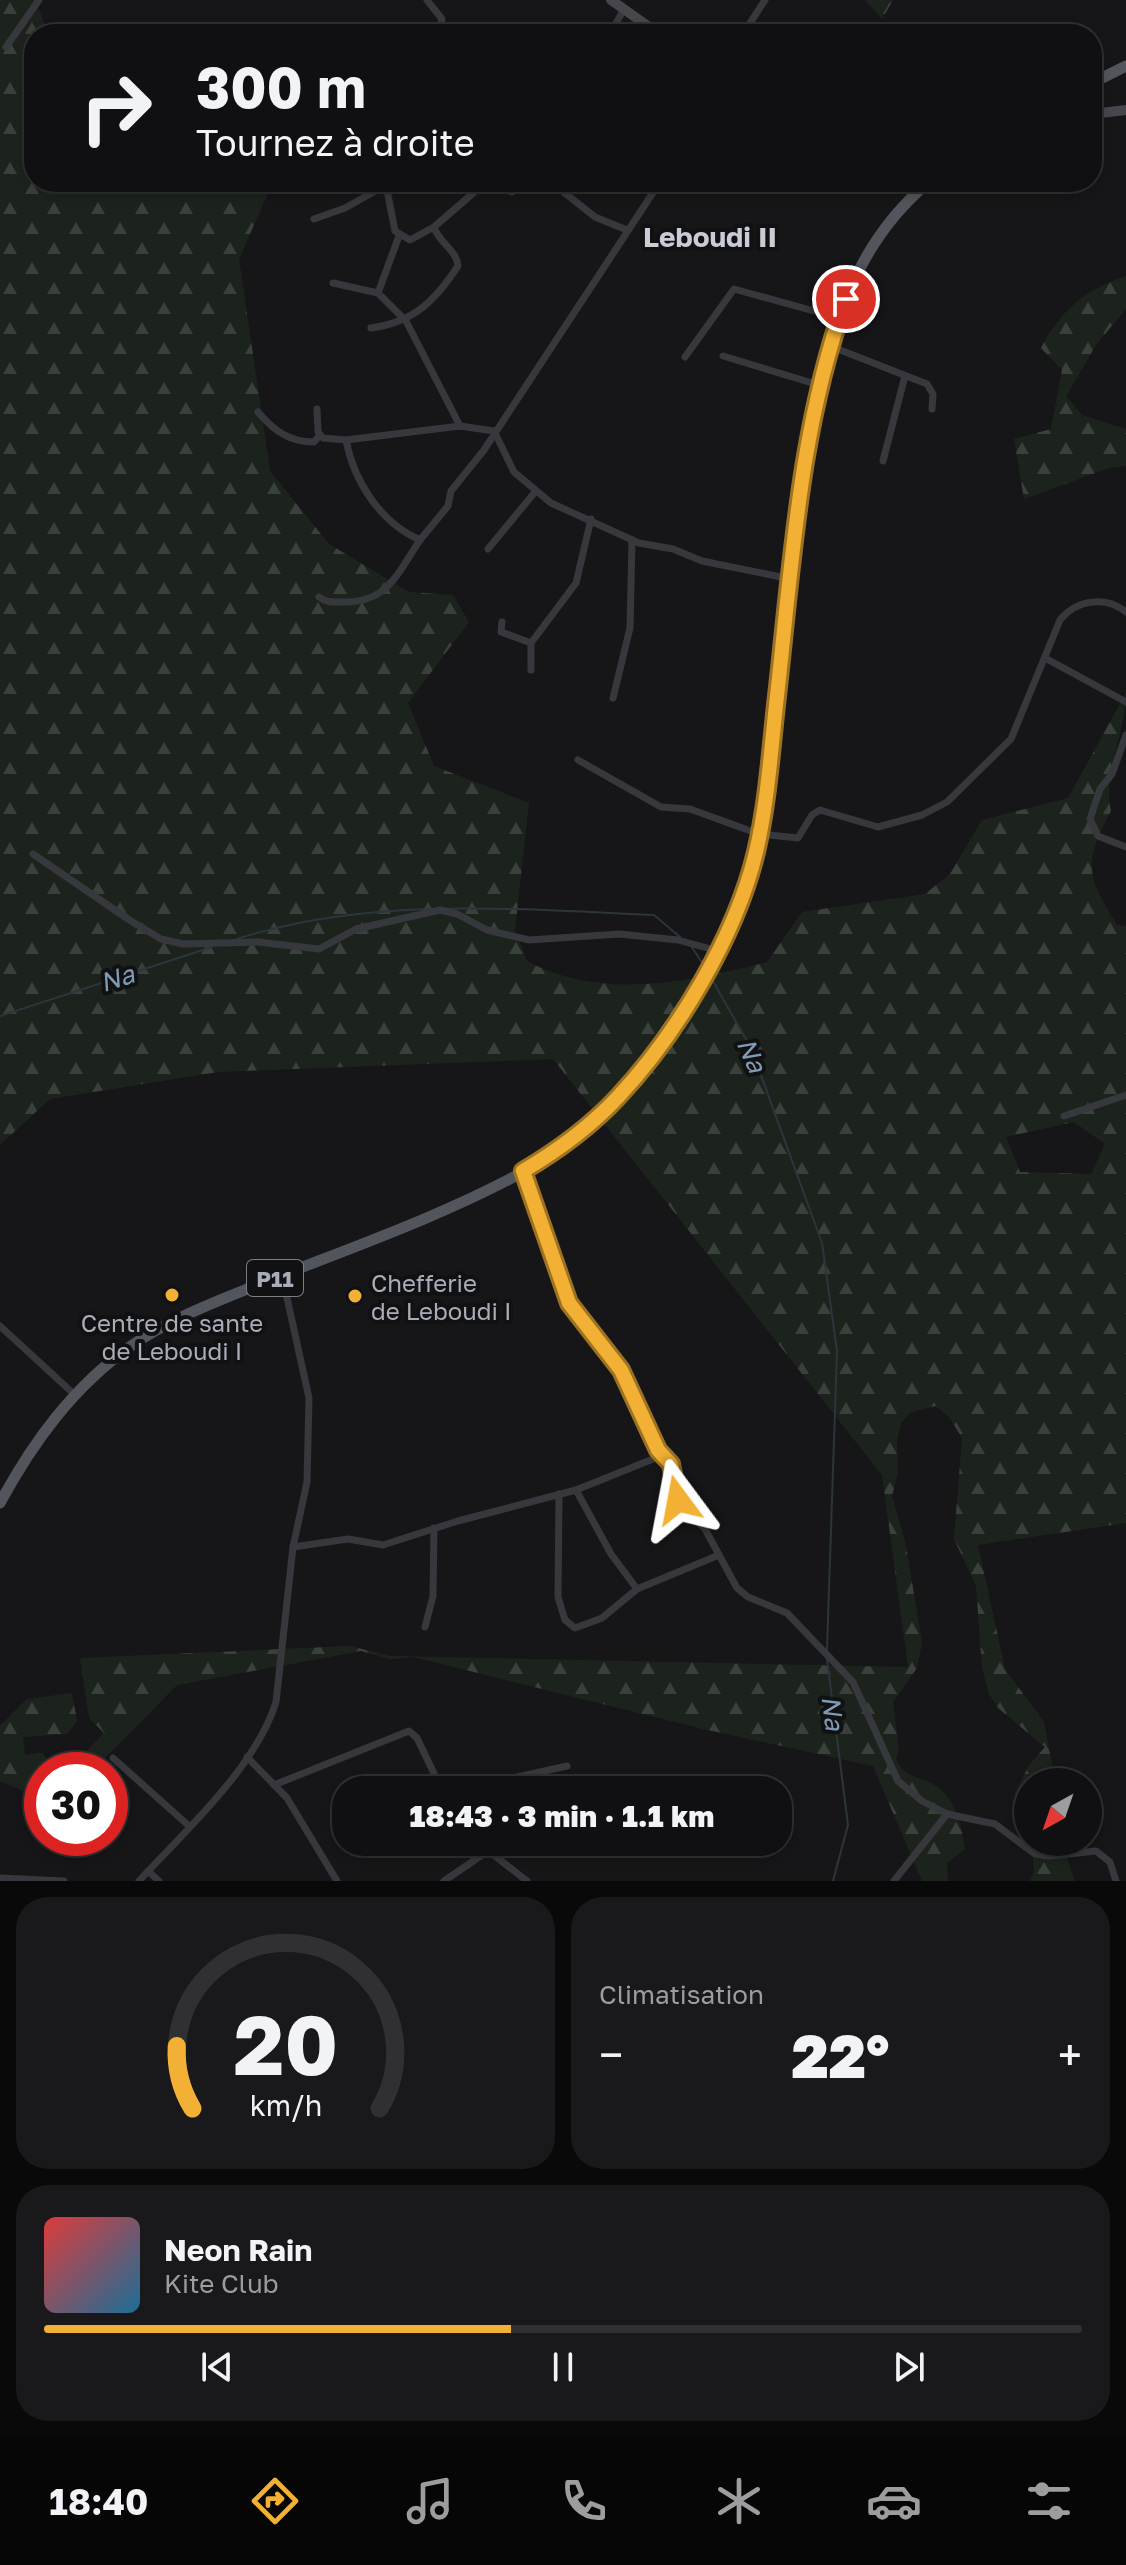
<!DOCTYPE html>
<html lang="fr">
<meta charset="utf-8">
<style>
body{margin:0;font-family:"Golos Text",sans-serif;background:#19191b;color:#f1f3f6;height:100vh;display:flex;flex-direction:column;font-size:30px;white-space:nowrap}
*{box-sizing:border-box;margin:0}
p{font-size:26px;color:#9c9d9f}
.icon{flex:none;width:44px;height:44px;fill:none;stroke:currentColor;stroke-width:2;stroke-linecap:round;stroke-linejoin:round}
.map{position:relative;height:1881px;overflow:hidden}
.panel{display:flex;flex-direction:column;gap:16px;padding:16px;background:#09090a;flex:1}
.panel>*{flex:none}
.top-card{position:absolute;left:24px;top:24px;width:1078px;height:168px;border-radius:32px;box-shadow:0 4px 12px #0003,0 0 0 2px #303032;background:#101012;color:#f1f3f6;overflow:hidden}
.needle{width:52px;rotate:220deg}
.tools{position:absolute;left:1014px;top:1768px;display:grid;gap:16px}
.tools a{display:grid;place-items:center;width:88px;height:88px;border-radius:50%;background:#101012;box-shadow:0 4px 12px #0003,0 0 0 2px #303032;font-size:40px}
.speed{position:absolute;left:24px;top:1752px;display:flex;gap:16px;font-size:40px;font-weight:700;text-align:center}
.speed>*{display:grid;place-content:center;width:104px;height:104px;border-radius:50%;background:#101012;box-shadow:0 4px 12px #0003,0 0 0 2px #303032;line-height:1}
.speed .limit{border:12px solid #d22;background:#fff;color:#111}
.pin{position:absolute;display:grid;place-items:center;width:68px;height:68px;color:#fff;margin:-34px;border:4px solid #fff;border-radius:50%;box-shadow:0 2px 8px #0007}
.me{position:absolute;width:88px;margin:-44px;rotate:347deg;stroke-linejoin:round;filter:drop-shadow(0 0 6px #0008)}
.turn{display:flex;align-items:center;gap:28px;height:168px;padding:0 40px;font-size:36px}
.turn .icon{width:104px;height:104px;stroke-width:2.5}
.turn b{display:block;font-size:56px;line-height:68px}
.big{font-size:60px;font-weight:800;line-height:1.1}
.panel .card{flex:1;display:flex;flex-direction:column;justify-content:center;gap:12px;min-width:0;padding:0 28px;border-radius:32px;background:#19191b}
.panel .dial{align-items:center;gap:0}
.dial svg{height:208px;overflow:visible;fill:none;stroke:#303032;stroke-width:7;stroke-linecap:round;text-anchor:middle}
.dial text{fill:#f1f3f6;stroke:none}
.song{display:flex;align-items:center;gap:24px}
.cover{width:96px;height:96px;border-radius:12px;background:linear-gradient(135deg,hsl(0 70% 55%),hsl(200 70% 35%))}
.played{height:8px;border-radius:4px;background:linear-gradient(90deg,#f2b134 45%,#303032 45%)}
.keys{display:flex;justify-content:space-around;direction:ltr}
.heat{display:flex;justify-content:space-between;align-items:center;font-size:44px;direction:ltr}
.panel .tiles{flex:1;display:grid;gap:16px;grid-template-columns:1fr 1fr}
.card:last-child{grid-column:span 2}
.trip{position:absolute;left:332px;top:1776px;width:460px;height:80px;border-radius:32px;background:#101012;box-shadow:0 4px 12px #0003,0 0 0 2px #303032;font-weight:800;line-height:80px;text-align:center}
.tabs{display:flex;height:128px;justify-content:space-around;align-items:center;background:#060607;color:#9c9d9f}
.tabs .icon{width:56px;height:56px}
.tabs .active{color:#f2b134}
.tabs b{font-size:36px;color:#f1f3f6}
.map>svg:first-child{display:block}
.forest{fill:url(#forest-firs);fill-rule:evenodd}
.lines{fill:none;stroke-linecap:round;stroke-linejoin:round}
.stream{stroke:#2c353c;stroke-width:2}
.street{stroke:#37383d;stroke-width:7}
.secondary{stroke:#45474d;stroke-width:10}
.primary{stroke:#53555c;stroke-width:11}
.route-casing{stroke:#9d7322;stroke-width:20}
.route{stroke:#f2b134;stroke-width:14}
.poi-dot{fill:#f2b134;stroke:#111113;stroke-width:3}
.labels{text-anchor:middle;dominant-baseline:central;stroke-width:8;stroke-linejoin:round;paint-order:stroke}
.shield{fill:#111113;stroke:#7b7e86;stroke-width:2}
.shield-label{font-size:22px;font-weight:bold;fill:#a8adb8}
.poi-label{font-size:24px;fill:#a8adb8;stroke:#111113;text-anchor:start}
.water-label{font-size:26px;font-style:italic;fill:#7f9bb3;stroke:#111113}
.quarter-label{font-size:28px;font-weight:bold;fill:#c9ccd4;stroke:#111113}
</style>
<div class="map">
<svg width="1126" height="1881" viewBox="0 0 1126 1881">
<defs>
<pattern id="forest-firs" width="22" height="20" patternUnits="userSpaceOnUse" patternTransform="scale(2)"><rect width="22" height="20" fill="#1c231d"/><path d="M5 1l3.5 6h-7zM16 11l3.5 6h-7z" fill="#3a403c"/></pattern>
</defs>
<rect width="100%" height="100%" fill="#161618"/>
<!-- forest -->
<g class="forest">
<path d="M0 0H35L49 34H34V182H273L239 259 270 471 329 544 409 592 453 595 469 622 408 703 434 766 529 803 515 930 527 961C601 1001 689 982 767 962L802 912 925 894 950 874 982 820 1068 798 1126 693C1126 732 1102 775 1111 811 1082 865 1087 875 1117 925L1126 926V1523L978 1545 1005 1669 1044 1722 1053 1770 1051 1782H1028V1834L1015 1793 1029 1765 1045 1747 998 1708 989 1694 982 1668 976 1586 954 1539 962 1438 949 1417 936 1406 911 1412 901 1423 897 1440 898 1473 892 1496 906 1545 922 1643 917 1668 893 1702 899 1751 896 1758C903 1778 920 1776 936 1786 956 1799 962 1827 965 1849L947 1863 948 1881H922L873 1766 703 1729 414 1657 390 1659 361 1651 177 1685 93 1770H62L72 1766 104 1733 89 1718 80 1658 350 1646 390 1656 908 1667 882 1475 553 1059 218 1072 50 1099 0 1145ZM1074 1122 1105 1144 1091 1174 1020 1172 1006 1137Z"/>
<polygon points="865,0 893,0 882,19"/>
<path d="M1126 276V309L1096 345 1066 396 1082 415 1126 429V466L1109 468 1024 499 1014 439 1051 429 1062 370 1041 348C1061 310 1085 290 1126 276Z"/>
<polygon points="72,1693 77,1721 67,1734 23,1737 25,1755 43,1753 53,1770 42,1770 42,1799 0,1781 0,1726 27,1699"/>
<polygon points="1032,1842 1061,1842 1075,1881 1030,1881 1034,1872"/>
</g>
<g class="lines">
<!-- stream -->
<g class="stream">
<path d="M237 939C369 896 517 909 654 915L680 937"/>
<polyline points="691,946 705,967"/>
<polyline points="710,976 751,1048 822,1243 837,1351 827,1649"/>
<polyline points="0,1016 212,947"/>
<polyline points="827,1659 848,1825 833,1881"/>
</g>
<!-- street -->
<g class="street">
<polyline points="427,0 442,19 439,34"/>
<polyline points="610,34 624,9"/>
<polyline points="743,34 765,0"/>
<polyline points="6,47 39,0"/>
<polyline points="487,182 512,192 522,182"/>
<polyline points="551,182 595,217 627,230"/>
<polyline points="314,219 345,208 386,185 395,231 410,240 434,227 486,182"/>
<polyline points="333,283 378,293 406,321 460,426"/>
<polyline points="378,293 399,236"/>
<path d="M371 328C414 322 435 301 458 266 457 250 438 242 434 227"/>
<polyline points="830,346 927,384 933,394 932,409"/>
<polyline points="723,356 819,385"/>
<polyline points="685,357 734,289 839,318"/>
<polyline points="317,409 318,432 323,438 346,440 460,426 494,431"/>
<path d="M258 412C273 430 289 442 314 442L319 436"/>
<polyline points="494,431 514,472 551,503 639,543 673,549 702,561 791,579"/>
<path d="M346 440C354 482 381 523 420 540L448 506 451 491 484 450 660 182"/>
<polyline points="883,461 905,376"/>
<polyline points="488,549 535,492"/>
<path d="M319 597C327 603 333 602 342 602 388 603 397 574 420 540"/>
<polyline points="502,622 501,632 531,643"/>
<polyline points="1045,658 1126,702"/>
<polyline points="531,670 531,643 576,583 591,519"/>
<polyline points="613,698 630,628 632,540"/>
<polyline points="1126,735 1112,774 1100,789 1090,819 1098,836 1126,847"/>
<path d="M578 760 661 807 690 809 759 834 798 838 812 815 820 810 878 827 922 815 947 802 1011 739 1060 620C1077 599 1106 596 1126 612"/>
<polyline points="33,854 131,921 161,939 183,944 258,942 319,949 356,929 440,910 457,914 487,930 529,940 619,934 678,940 718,951"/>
<polyline points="1064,1116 1126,1095"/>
<polyline points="523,1171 569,1303 621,1370 658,1450 671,1464 681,1505 705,1529 737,1588 748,1597 787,1613 853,1682 898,1781 922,1801 947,1814 995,1824 1035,1854 1049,1856 1096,1851 1110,1862 1116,1881"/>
<polyline points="0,1326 75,1395"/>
<polyline points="576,1490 611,1554 637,1589"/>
<polyline points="559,1494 558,1597 565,1620 575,1628 602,1618 637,1589 719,1555"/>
<polyline points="293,1547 348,1539 383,1545 458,1521 576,1490 663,1455"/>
<polyline points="425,1627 433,1596 434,1528"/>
<polyline points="247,1757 287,1798 337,1881"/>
<polyline points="113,1758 189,1826"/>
<polyline points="274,1785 409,1731 417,1738 442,1790"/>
<polyline points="458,1790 567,1766"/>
<polyline points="477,1842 527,1881"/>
<polyline points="148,1871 159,1881"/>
<polyline points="0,1878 64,1881"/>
<path d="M139 1881C185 1831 256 1767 276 1702L293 1547 307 1482 309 1398 282 1275"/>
<polyline points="444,1881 488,1851"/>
<polyline points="894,1881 947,1814"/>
</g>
<!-- secondary -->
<g class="secondary">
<polyline points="611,0 659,34"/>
<polyline points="1092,114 1126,110"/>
</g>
<!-- primary -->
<g class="primary">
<polyline points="1092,83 1126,66"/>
<path d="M0 1503C33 1442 73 1387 131 1346 174 1316 224 1299 272 1279 356 1246 444 1215 523 1172 617 1120 705 998 742 898 754 866 759 832 765 798 774 719 784 641 793 562 809 432 819 272 929 182"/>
</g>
</g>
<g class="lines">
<!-- route casing -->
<g class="route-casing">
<path id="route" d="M678 1500 671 1464 658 1450 621 1370 569 1303 523 1171C557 1151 591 1126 618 1097 677 1034 736 936 756 852 768 801 771 748 777 696 792 563 800 425 846 299"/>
</g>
<!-- route -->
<use href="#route" class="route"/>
</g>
<!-- markers -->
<g class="poi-dot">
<circle cx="172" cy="1295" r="8"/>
<circle cx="355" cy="1296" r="8"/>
</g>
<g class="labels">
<!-- shield labels -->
<rect class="shield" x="247" y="1260" width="56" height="36" rx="6"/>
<g class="shield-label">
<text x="275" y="1278">P11</text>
</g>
<!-- poi labels -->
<g class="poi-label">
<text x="371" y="1282">Chefferie<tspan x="371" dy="28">de Leboudi I</tspan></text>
<text x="172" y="1322" text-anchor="middle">Centre de sante<tspan x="172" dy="28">de Leboudi I</tspan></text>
</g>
<!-- water labels -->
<g class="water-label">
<text transform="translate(117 978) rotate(-18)">Na</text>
<text transform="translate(752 1055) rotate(66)">Na</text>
<text transform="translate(833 1713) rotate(83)">Na</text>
</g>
<!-- quarter labels -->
<g class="quarter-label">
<text x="710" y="236">Leboudi II</text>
</g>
</g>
</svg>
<div class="tools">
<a><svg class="needle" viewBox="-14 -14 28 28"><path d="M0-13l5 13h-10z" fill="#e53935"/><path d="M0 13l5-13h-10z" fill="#9c9d9f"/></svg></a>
</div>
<div class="speed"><div class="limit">30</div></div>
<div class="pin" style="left:846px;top:299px;background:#d93025"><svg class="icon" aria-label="arrive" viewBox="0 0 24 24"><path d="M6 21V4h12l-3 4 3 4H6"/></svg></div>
<svg class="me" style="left:678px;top:1500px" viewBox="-20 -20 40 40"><path d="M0-17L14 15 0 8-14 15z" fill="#f2b134" stroke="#fff" stroke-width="4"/></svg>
<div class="trip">18:43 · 3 min · 1.1 km</div>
<div class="top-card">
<div class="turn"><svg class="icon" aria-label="right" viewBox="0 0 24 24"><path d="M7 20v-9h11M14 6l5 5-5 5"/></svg><div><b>300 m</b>Tournez à droite</div></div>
</div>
</div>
<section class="panel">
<div class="tiles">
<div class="card dial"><svg viewBox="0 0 100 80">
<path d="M14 69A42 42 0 1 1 86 69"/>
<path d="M14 69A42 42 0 0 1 8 45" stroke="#f2b134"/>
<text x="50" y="56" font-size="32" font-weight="700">20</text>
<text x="50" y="72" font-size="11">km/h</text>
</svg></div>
<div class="card"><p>Climatisation</p>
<div class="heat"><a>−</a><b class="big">22°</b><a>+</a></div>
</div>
<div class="card">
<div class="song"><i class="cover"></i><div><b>Neon Rain</b><p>Kite Club</p></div></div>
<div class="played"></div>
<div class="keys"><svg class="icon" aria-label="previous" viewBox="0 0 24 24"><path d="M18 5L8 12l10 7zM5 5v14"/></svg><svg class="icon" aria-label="pause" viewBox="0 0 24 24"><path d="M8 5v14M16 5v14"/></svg><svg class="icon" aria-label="next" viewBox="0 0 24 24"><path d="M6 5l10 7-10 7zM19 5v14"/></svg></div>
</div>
</div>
</section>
<nav class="tabs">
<b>18:40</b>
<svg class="icon active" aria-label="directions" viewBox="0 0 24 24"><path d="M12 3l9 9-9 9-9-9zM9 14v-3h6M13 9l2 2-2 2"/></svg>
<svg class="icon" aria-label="music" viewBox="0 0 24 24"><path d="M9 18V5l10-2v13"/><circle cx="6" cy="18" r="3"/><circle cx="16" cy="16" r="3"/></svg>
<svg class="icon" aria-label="phone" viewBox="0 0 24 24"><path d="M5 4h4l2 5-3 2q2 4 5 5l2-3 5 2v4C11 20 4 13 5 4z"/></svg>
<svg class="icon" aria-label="climate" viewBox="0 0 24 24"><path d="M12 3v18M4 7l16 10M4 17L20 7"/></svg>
<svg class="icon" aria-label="car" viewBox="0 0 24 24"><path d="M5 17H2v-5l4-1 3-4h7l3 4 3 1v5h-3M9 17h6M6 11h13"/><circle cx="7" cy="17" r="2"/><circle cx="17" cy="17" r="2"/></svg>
<svg class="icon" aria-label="filters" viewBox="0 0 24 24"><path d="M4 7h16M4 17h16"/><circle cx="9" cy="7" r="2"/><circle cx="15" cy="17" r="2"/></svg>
</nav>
